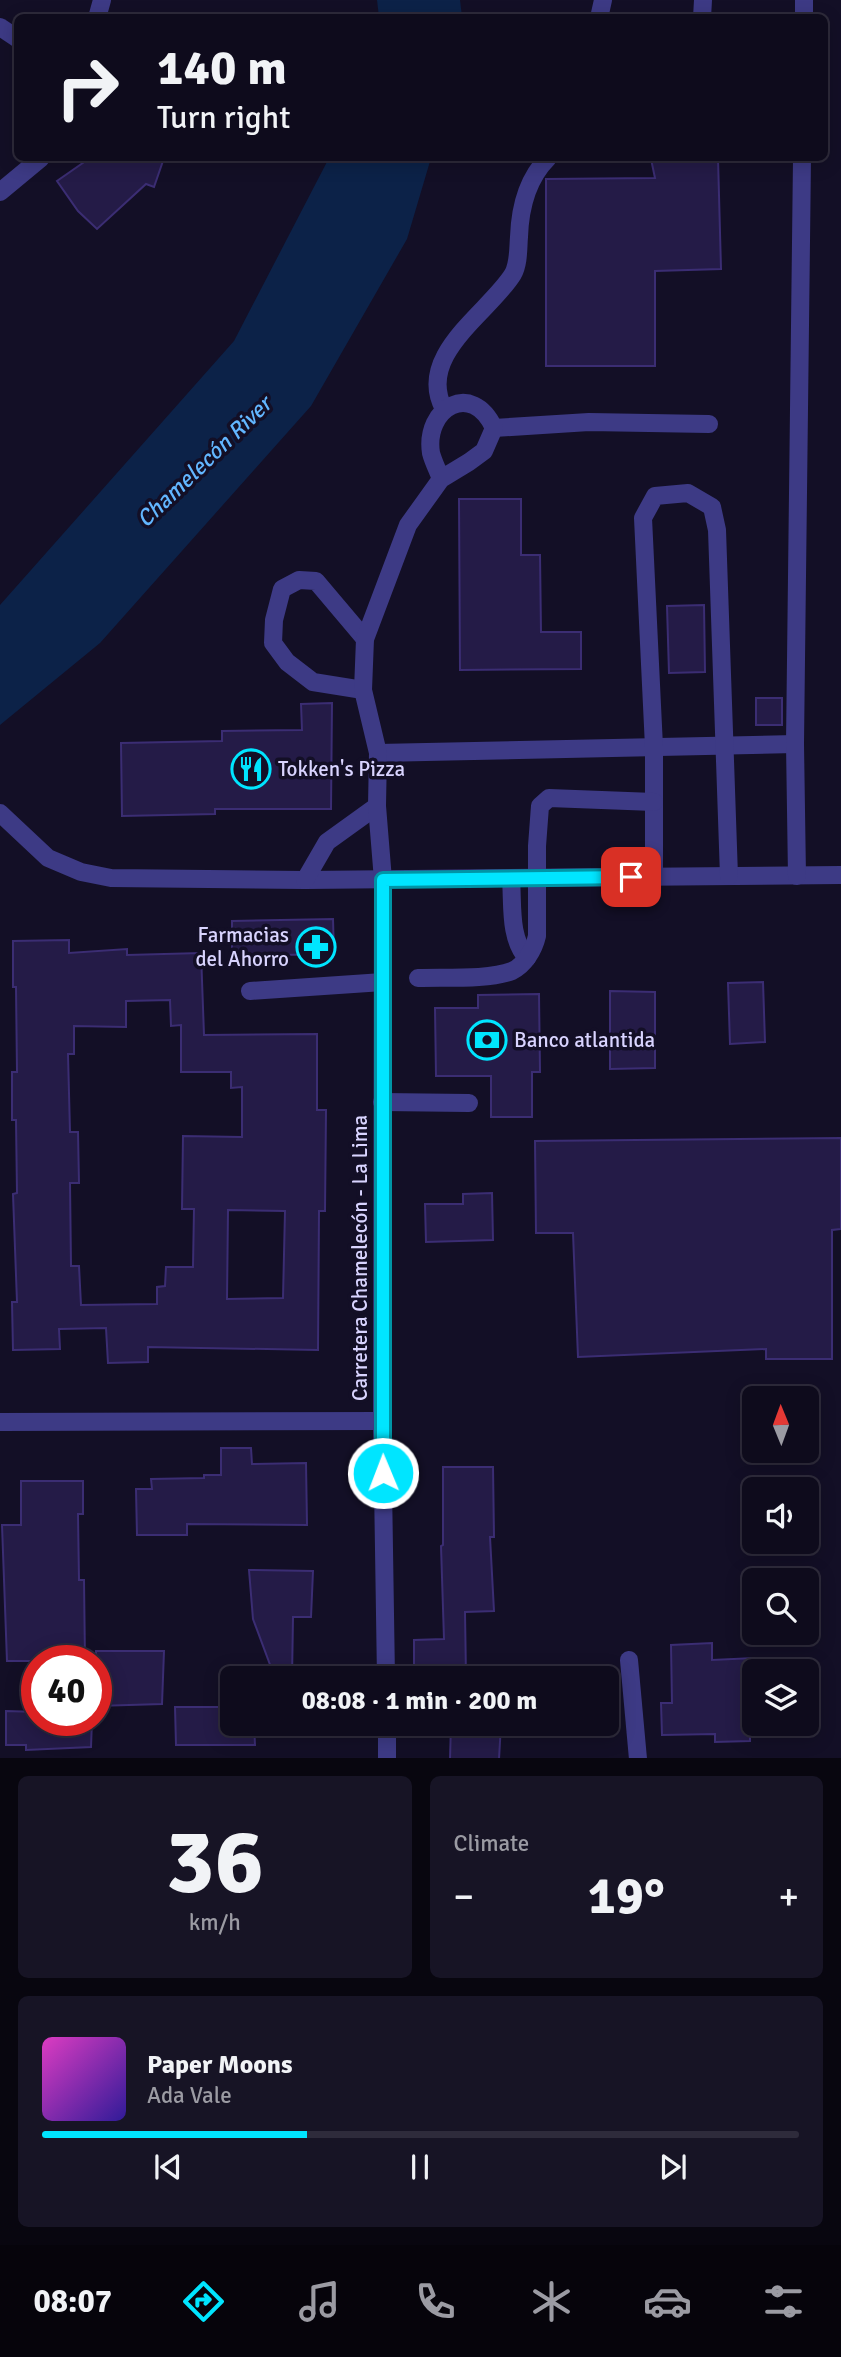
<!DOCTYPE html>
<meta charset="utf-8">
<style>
body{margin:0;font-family:Signika,sans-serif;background:#171425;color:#f1f3f6;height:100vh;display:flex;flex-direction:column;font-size:26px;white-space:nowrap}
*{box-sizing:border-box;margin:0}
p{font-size:23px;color:#9b9ba3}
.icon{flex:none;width:38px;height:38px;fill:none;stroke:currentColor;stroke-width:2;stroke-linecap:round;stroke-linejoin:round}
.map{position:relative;height:1758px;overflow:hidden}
.sheet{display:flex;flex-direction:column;gap:18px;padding:18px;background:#08060f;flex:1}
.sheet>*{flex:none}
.top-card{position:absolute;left:14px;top:14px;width:814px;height:147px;border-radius:10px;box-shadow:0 4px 18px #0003,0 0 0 2px #2e2b3b;background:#0e0b1c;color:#f1f3f6;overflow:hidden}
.needle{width:46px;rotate:359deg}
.tools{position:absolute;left:742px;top:1386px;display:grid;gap:14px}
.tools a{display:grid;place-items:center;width:77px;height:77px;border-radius:10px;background:#0e0b1c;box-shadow:0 4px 18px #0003,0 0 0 2px #2e2b3b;font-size:35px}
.speed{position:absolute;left:21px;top:1645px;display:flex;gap:14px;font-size:35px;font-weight:700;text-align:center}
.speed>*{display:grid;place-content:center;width:91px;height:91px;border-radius:50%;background:#0e0b1c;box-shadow:0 4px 18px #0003,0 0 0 2px #2e2b3b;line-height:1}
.speed .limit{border:10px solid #d22;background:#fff;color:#111}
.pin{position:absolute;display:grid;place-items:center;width:60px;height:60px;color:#fff;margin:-30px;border-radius:14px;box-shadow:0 4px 10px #0006}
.me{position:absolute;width:77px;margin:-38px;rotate:359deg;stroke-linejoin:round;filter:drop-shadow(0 0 5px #0008)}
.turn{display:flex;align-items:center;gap:24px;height:147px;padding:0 28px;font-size:32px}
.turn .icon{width:91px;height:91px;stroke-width:2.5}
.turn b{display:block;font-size:49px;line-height:60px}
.big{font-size:52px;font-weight:800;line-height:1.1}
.sheet .widget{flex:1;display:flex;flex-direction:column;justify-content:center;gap:10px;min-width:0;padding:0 24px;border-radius:10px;background:#171425}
.sheet .dial{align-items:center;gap:0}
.dial b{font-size:91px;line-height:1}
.song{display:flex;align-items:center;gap:21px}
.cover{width:84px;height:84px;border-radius:10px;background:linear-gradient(135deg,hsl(310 70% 55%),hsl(250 70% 35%))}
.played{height:7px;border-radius:4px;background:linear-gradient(90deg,#00e5ff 35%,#2e2b3b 35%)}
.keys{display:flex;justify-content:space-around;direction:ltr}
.heat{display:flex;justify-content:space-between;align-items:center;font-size:38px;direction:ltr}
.sheet .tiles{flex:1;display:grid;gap:18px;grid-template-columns:1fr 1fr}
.widget:last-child{grid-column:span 2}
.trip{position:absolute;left:220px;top:1666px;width:399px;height:70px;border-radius:10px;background:#0e0b1c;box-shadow:0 4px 18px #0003,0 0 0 2px #2e2b3b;font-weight:800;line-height:70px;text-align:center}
.dock{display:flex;height:112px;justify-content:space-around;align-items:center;background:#06040b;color:#9b9ba3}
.dock .icon{width:49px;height:49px}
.dock .active{color:#00e5ff}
.dock b{font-size:32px;color:#f1f3f6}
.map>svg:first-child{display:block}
.water{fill:#0c2248}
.building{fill:#241b47;stroke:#3b2d73;stroke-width:2;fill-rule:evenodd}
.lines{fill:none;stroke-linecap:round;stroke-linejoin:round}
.minor{stroke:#3d3a85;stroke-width:18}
.route-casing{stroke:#0095a6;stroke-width:18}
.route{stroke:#00e5ff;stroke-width:12}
.labels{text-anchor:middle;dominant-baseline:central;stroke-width:7;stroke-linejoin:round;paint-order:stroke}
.poi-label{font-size:21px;fill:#d9d4ff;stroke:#130f26;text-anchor:start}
.street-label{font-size:21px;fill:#d9d4ff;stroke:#130f26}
.water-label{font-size:23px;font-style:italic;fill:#62b6ff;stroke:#130f26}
</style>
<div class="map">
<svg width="841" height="1759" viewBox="0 0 841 1759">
<rect width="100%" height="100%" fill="#130f26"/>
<!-- water -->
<g class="water">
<polygon points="377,0 460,0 462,17 379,17"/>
<polygon points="329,158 431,158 407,239 311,406 100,643 0,725 0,605 234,341"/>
</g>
<!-- building -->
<g class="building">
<polygon points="90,158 164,158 154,187 146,184 97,229 78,211 57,181"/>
<polygon points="718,158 721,269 655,271 655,366 546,366 546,179 655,178 651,159"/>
<polygon points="459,499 521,499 521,555 540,555 541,632 581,632 581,669 460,670"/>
<polygon points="704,605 705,672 669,673 667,606"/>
<rect x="756" y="698" width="26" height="27"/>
<polygon points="332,703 331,809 215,809 215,814 122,816 121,743 222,741 222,731 302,730 301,704"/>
<polygon points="333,919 334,954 232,956 232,921"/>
<path d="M69 940V953L127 949V955L201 953 204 1035 317 1034V1110H326L325 1211H319L318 1350 148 1347V1362L108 1363 106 1328 59 1329 60 1349 13 1350 12 1302H17L13 1194 17 1193 16 1120H12V1072H17L16 987H13V941ZM170 1000 171 1026 181 1025V1072H231V1088L242 1087V1137L183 1136 182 1209H194L193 1267H166L165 1286 157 1287V1304L81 1305 79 1266H71L70 1183H79L78 1132H70L68 1054H74V1026L126 1027V1001ZM228 1210 285 1211 283 1298 227 1299Z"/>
<polygon points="763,982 765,1042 730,1044 728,983"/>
<polygon points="610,991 655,992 655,1068 610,1069"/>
<polygon points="539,994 540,1072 532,1072 532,1117 491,1117 491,1076 436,1076 435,1008 478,1008 478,995"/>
<polygon points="841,1138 841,1229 832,1230 832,1359 766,1359 766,1349 578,1357 573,1233 536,1233 535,1141"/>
<polygon points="492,1193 493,1240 426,1242 425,1204 463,1204 463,1194"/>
<polygon points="221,1448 251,1448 252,1464 306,1463 307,1525 187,1524 187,1535 137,1535 136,1489 152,1489 151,1479 204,1478 204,1475 221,1475"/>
<polygon points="443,1467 493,1467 494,1537 490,1537 494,1611 465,1612 466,1678 444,1678 444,1666 414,1668 414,1640 444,1639 441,1546 443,1545"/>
<polygon points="21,1481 83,1481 83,1514 78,1514 79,1580 84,1580 85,1661 7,1661 2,1525 21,1525"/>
<polygon points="249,1570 313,1571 311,1617 293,1617 292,1678 275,1678 253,1619"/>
<polygon points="712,1643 712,1660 754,1658 754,1733 750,1733 750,1741 715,1742 715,1734 662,1735 661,1703 672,1703 671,1645"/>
<polygon points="96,1651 164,1651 162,1704 96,1706"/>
<polygon points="175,1707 233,1707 233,1724 254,1724 255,1745 176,1745"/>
<polygon points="6,1711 37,1712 37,1720 92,1720 91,1747 26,1750 26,1745 6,1745"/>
<polygon points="451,1724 501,1724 499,1759 450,1759"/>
</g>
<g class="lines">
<!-- minor -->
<g class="minor">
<polyline points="97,18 102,0"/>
<polyline points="599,18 603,0"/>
<polyline points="702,18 703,0"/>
<polyline points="804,18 804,0"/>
<polyline points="0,27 18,39"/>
<polyline points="0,192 41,158"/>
<path d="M444 409C415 355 490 312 513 274 519 263 518 248 519 237 520 207 527 179 548 158"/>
<polyline points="494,428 589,422 709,424"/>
<polyline points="363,690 313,682 287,662 273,643 274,620 282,589 299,580 316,581 365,639"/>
<polyline points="378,753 795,744"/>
<polyline points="0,813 48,858 81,872 111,878 305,880 841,875"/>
<polyline points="797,876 795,744 802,158"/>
<polyline points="654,877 654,747 643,518 655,496 688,493 712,507 717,530 729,876"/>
<path d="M511 879C513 905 509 938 527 958"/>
<polyline points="305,880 327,842 377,806"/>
<path d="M418 978C443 977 489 980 512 971 525 965 534 949 537 936V846L540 806 549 798 654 802"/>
<polyline points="250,991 383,982"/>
<polyline points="382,1102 469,1103"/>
<polyline points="0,1422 382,1421"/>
<polyline points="629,1660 638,1759"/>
<path d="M386 1678 382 1421 383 880 377 806 378 753 363 690 365 639 408 525 441 479 469 462 484 451 494 428C472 380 424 408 431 453 433 461 438 471 441 479"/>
<polyline points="387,1724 387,1759"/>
</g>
</g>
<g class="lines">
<!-- route casing -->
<g class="route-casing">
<polyline id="route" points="383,1473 383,880 631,877"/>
</g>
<!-- route -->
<use href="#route" class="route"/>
</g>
<!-- icons -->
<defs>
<g id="restaurant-ring" transform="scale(2.0125)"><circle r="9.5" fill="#130f26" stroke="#00e5ff" stroke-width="1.5"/><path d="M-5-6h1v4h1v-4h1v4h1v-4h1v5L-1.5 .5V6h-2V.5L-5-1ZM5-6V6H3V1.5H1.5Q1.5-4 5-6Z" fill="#00e5ff"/></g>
<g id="pharmacy-ring" transform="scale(2.0125)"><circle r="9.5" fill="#130f26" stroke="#00e5ff" stroke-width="1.5"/><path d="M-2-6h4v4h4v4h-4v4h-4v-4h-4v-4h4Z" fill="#00e5ff"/></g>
<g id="bank-ring" transform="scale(2.0125)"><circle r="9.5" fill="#130f26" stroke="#00e5ff" stroke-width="1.5"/><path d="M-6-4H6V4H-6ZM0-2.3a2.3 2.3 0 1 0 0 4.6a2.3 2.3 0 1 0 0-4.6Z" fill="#00e5ff"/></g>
</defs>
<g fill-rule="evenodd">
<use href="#restaurant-ring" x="251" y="769"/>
<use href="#pharmacy-ring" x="316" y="947"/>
<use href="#bank-ring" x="487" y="1040"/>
</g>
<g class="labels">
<!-- poi labels -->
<g class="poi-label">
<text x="278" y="769">Tokken's Pizza</text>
<text x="289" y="935" text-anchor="end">Farmacias<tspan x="289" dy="24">del Ahorro</tspan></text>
<text x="514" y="1040">Banco atlantida</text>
</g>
<!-- street labels -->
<g class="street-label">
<text transform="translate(360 1258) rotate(-90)">Carretera Chamelecón - La Lima</text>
</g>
<!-- water labels -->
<g class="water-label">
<text transform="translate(204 462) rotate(-44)">Chamelecón River</text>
</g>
</g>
</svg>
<div class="tools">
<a><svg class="needle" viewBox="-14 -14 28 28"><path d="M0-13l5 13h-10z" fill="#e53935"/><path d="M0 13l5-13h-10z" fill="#9b9ba3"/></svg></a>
<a><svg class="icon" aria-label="sound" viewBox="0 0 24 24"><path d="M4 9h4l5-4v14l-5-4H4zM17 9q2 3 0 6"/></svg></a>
<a><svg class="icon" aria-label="search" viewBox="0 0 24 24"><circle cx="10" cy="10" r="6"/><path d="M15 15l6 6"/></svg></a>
<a><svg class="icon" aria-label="layers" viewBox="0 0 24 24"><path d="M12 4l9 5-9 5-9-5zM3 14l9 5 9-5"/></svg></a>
</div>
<div class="speed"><div class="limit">40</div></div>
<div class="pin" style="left:631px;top:877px;background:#d93025"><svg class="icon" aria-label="arrive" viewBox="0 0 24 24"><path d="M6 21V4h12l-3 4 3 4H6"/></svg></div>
<svg class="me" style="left:383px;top:1473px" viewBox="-20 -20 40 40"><circle r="17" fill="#00e5ff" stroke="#fff" stroke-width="3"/><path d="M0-11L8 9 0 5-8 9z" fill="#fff"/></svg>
<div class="trip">08:08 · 1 min · 200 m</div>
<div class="top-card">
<div class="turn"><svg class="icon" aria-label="right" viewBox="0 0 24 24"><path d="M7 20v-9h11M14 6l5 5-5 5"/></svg><div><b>140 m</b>Turn right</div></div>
</div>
</div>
<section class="sheet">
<div class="tiles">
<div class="widget dial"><b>36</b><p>km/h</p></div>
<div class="widget"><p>Climate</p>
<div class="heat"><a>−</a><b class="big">19°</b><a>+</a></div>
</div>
<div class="widget">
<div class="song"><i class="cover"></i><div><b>Paper Moons</b><p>Ada Vale</p></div></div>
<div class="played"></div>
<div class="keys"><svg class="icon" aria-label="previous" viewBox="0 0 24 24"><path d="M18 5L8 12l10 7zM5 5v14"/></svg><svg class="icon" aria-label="pause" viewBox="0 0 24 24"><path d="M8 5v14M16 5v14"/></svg><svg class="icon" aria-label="next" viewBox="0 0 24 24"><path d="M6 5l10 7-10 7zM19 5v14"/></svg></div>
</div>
</div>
</section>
<nav class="dock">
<b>08:07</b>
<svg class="icon active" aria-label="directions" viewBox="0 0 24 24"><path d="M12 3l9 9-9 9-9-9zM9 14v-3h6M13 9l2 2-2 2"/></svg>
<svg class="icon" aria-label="music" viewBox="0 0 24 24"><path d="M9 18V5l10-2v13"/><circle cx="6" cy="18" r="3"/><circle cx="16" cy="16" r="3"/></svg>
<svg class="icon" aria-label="phone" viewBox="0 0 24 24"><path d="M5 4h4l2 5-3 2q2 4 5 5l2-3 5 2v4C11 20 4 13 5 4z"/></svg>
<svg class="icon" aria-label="climate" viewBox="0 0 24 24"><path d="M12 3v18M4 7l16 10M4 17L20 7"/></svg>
<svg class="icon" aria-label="car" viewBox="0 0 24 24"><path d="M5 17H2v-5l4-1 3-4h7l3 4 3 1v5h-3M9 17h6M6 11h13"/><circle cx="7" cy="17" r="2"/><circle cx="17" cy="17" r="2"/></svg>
<svg class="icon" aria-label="filters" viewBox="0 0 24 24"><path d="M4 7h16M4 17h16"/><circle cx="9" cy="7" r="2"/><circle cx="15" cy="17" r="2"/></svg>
</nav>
